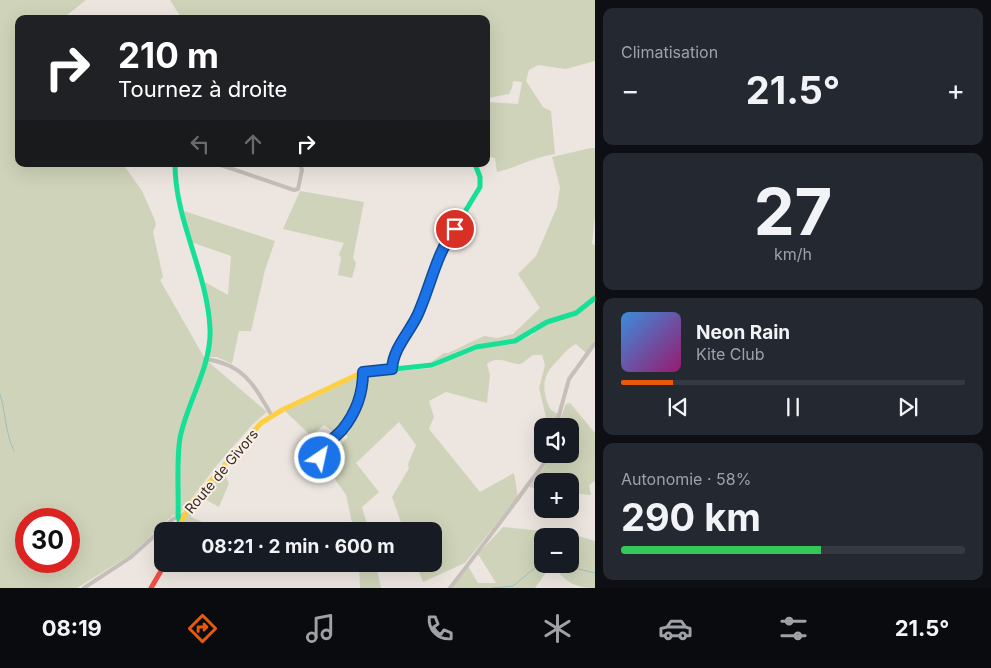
<!DOCTYPE html>
<html lang="fr">
<meta charset="utf-8">
<style>
body{margin:0;font-family:Inter,sans-serif;background:#242831;color:#f1f3f6;height:100vh;display:flex;flex-direction:column;font-size:19px;white-space:nowrap}
*{box-sizing:border-box;margin:0}
p{font-size:16px;color:#9ea1a6}
.icon{flex:none;width:28px;height:28px;fill:none;stroke:currentColor;stroke-width:2;stroke-linecap:round;stroke-linejoin:round}
.map{position:relative;flex:1;overflow:hidden}
.sheet{display:flex;flex-direction:column;gap:8px;padding:8px;background:#0d0f14;width:396px}
.sheet>*{flex:none}
.guide{position:absolute;left:15px;top:15px;width:475px;height:152px;border-radius:10px;box-shadow:0 5px 20px #0002;background:#202124;color:#fff;overflow:hidden}
.fabs{position:absolute;left:534px;top:418px;display:grid;gap:10px}
.fabs a{display:grid;place-items:center;width:45px;height:45px;border-radius:10px;background:#171b24;box-shadow:0 5px 20px #0002;font-size:25px}
.speed{position:absolute;left:15px;top:508px;display:flex;gap:10px;font-size:25px;font-weight:700;text-align:center}
.speed>*{display:grid;place-content:center;width:65px;height:65px;border-radius:50%;background:#171b24;box-shadow:0 5px 20px #0002;line-height:1}
.speed .limit{border:8px solid #d22;background:#fff;color:#111}
.pin{position:absolute;display:grid;place-items:center;width:42px;height:42px;color:#fff;margin:-21px;border:2px solid #fff;border-radius:50%;box-shadow:0 1px 5px #0007}
.me{position:absolute;width:55px;margin:-28px;rotate:34deg;stroke-linejoin:round;filter:drop-shadow(0 0 4px #0008)}
.turn{display:flex;align-items:center;gap:18px;height:105px;padding:0 20px;font-size:22px}
.turn .icon{width:65px;height:65px;stroke-width:2.5}
.turn b{display:block;font-size:35px;line-height:42px}
.lanes{display:flex;align-items:center;height:48px;padding:0 20px;background:#0003;justify-content:center;gap:25px;direction:ltr}
.lanes .off{opacity:.35}
.big{font-size:38px;font-weight:700;line-height:1.1}
.sheet .tile{flex:1;display:flex;flex-direction:column;justify-content:center;gap:8px;min-width:0;padding:0 18px;border-radius:10px;background:#242831}
.sheet .dial{align-items:center;gap:0}
.dial b{font-size:65px;line-height:1}
.song{display:flex;align-items:center;gap:15px}
.cover{width:60px;height:60px;border-radius:8px;background:linear-gradient(135deg,hsl(210 70% 55%),hsl(320 70% 35%))}
.played{height:5px;border-radius:2px;background:linear-gradient(90deg,#ea580c 15%,#363941 15%)}
.keys{display:flex;justify-content:space-around;direction:ltr}
.heat{display:flex;justify-content:space-between;align-items:center;font-size:28px;direction:ltr}
.charge{height:8px;border-radius:4px;background:linear-gradient(90deg,#34c759 58%,#363941 0)}
.trip{position:absolute;left:154px;top:522px;width:288px;height:50px;border-radius:10px;background:#171b24;box-shadow:0 5px 20px #0002;font-weight:700;line-height:50px;text-align:center}
.tabs{display:flex;height:80px;justify-content:space-around;align-items:center;background:#090b0e;color:#9ea1a6}
.tabs .icon{width:35px;height:35px}
.tabs .selected{color:#ea580c}
.tabs b{font-size:22px;color:#f1f3f6}
main{display:flex;flex:1;min-height:0}
.map>svg:first-child{display:block}
.green{fill:#cfd3b9;fill-rule:evenodd}
.lines{fill:none;stroke-linecap:round;stroke-linejoin:round}
.stream{stroke:#9ac1bf;stroke-width:1}
.street{stroke:#c6beb8;stroke-width:4}
.fast{stroke:#16e098;stroke-width:5}
.slow{stroke:#ffcf43;stroke-width:5}
.jam{stroke:#f24e42;stroke-width:5}
.route-casing{stroke:#114b97;stroke-width:12}
.route{stroke:#1a73e8;stroke-width:9}
.labels{text-anchor:middle;dominant-baseline:central;stroke-width:4;stroke-linejoin:round;paint-order:stroke}
.street-label{font-size:14px;fill:#372b27;stroke:#faf0e6}
</style>
<main>
<div class="map">
<svg width="595" height="588" viewBox="0 0 595 588">
<rect width="100%" height="100%" fill="#ede6e0"/>
<!-- green -->
<g class="green">
<path d="M0 0H86L62 19H19V164H123L142 191 154 218 156 224 153 232 163 277 160 280 205 359 267 412 252 425 217 465 182 511 172 516 130 555 77 588H0ZM26 519H69V561H26Z"/>
<path d="M170 0H595V61L566 69 538 65 529 70 526 81 543 107 551 111 555 154C533 157 519 167 497 172L495 158 486 156V19H182ZM513 81 522 82 518 104 487 102 488 98 509 94 512 88Z"/>
<path d="M591 148H595V216L592 244 595 245V340L586 353 576 344C568 348 564 354 558 360 542 376 541 387 550 409L559 415 555 426H548L539 388 545 365 542 355H533L521 364C509 365 498 354 487 364L490 375 487 403 446 392 429 401 434 417 429 429 480 492 514 473 518 497 465 563 423 582 416 564H432V531H404L392 497 409 468 408 464 416 445 399 422 356 463 379 492 362 507 369 531H354L346 495 330 472 336 465 332 461 343 448 340 445 348 437 342 431 361 400 366 374 433 368 460 354 490 345 514 344 532 335 542 326 512 340 473 345 428 364 444 353H448L484 336 497 338 513 334 540 308 518 274 536 256 557 207 560 187 552 157Z"/>
<polygon points="300,191 364,202 353,258 356,263 352,278 338,275 341,258 339,254 344,243 283,229"/>
<polygon points="181,210 275,241 265,270 251,331 239,331 232,364 217,357 208,357 211,334 201,280 228,295 231,256 191,242"/>
<path d="M360 376C365 398 349 419 335 433L324 425 311 436 285 411Z"/>
<polygon points="570,403 595,433 595,481 589,485 591,495 570,493 570,481 542,481 542,489 529,487 545,466 551,454 570,454 570,426 558,426 566,404"/>
<polygon points="222,470 229,483 219,507 201,497"/>
<polygon points="192,505 196,506 191,517 211,526 209,531 179,531"/>
<path d="M503 527 572 534 595 541V588C574 588 564 581 552 564L535 588H452L468 566 478 583H496L478 554ZM542 536H570V564H542Z"/>
<polygon points="359,564 376,564 381,588 360,588"/>
</g>
<g class="lines">
<!-- stream -->
<g class="stream">
<path d="M0 394C6 413 5 433 14 451"/>
<polyline points="558,564 595,573"/>
<polyline points="493,588 513,586 542,562"/>
</g>
<!-- street -->
<g class="street">
<polyline points="218,164 294,190 298,189 302,170 300,164"/>
<path d="M205 359C244 364 254 385 272 416"/>
<polyline points="556,426 569,379 595,343"/>
<path d="M326 468 321 460C321 446 332 440 341 431 356 414 364 394 363 372"/>
<polyline points="84,588 131,557 173,519 184,514"/>
<path d="M450 588C476 554 502 521 527 486 535 475 544 466 549 454"/>
</g>
<!-- fast -->
<g class="fast">
<path d="M175 164C175 221 207 271 210 328 212 366 187 402 180 438 176 463 179 490 178 515L180 524"/>
<polyline points="392,369 395,353 418,314 441,251 480,187 480,177 475,164"/>
<polyline points="385,370 432,365 476,347 515,341 547,322 576,313 595,298"/>
</g>
<!-- slow -->
<polyline class="slow" points="177,531 189,506 261,423 282,410 363,372 385,370"/>
<!-- jam -->
<polyline class="jam" points="151,588 165,564"/>
</g>
<g class="lines">
<!-- route casing -->
<g class="route-casing">
<path id="route" d="M320 458C323 444 333 440 342 430 356 413 363 394 363 372L392 369C393 348 410 332 418 314 431 285 436 254 455 229"/>
</g>
<!-- route -->
<use href="#route" class="route"/>
</g>
<g class="labels">
<!-- street labels -->
<g class="street-label">
<text transform="translate(221 471) rotate(-50)">Route de Givors</text>
</g>
</g>
</svg>
<div class="fabs">
<a><svg class="icon" aria-label="sound" viewBox="0 0 24 24"><path d="M4 9h4l5-4v14l-5-4H4zM17 9q2 3 0 6"/></svg></a>
<a>+</a>
<a>−</a>
</div>
<div class="speed"><div class="limit">30</div></div>
<div class="pin" style="left:455px;top:229px;background:#d93025"><svg class="icon" aria-label="arrive" viewBox="0 0 24 24"><path d="M6 21V4h12l-3 4 3 4H6"/></svg></div>
<svg class="me" style="left:320px;top:458px" viewBox="-20 -20 40 40"><circle r="17" fill="#1a73e8" stroke="#fff" stroke-width="3"/><path d="M0-11L8 9 0 5-8 9z" fill="#fff"/></svg>
<div class="trip">08:21 · 2 min · 600 m</div>
<div class="guide">
<div class="turn"><svg class="icon" aria-label="right" viewBox="0 0 24 24"><path d="M7 20v-9h11M14 6l5 5-5 5"/></svg><div><b>210 m</b>Tournez à droite</div></div>
<div class="lanes"><svg class="icon off" aria-label="left" viewBox="0 0 24 24"><path d="M17 20v-9H6M10 6l-5 5 5 5"/></svg><svg class="icon off" aria-label="ahead" viewBox="0 0 24 24"><path d="M12 20V5M6 11l6-6 6 6"/></svg><svg class="icon" aria-label="right" viewBox="0 0 24 24"><path d="M7 20v-9h11M14 6l5 5-5 5"/></svg></div>
</div>
</div>
<section class="sheet">
<div class="tile"><p>Climatisation</p>
<div class="heat"><a>−</a><b class="big">21.5°</b><a>+</a></div>
</div>
<div class="tile dial"><b>27</b><p>km/h</p></div>
<div class="tile">
<div class="song"><i class="cover"></i><div><b>Neon Rain</b><p>Kite Club</p></div></div>
<div class="played"></div>
<div class="keys"><svg class="icon" aria-label="previous" viewBox="0 0 24 24"><path d="M18 5L8 12l10 7zM5 5v14"/></svg><svg class="icon" aria-label="pause" viewBox="0 0 24 24"><path d="M8 5v14M16 5v14"/></svg><svg class="icon" aria-label="next" viewBox="0 0 24 24"><path d="M6 5l10 7-10 7zM19 5v14"/></svg></div>
</div>
<div class="tile"><p>Autonomie · 58%</p><b class="big">290 km</b><div class="charge"></div></div>
</section>
</main>
<nav class="tabs">
<b>08:19</b>
<svg class="icon selected" aria-label="directions" viewBox="0 0 24 24"><path d="M12 3l9 9-9 9-9-9zM9 14v-3h6M13 9l2 2-2 2"/></svg>
<svg class="icon" aria-label="music" viewBox="0 0 24 24"><path d="M9 18V5l10-2v13"/><circle cx="6" cy="18" r="3"/><circle cx="16" cy="16" r="3"/></svg>
<svg class="icon" aria-label="phone" viewBox="0 0 24 24"><path d="M5 4h4l2 5-3 2q2 4 5 5l2-3 5 2v4C11 20 4 13 5 4z"/></svg>
<svg class="icon" aria-label="climate" viewBox="0 0 24 24"><path d="M12 3v18M4 7l16 10M4 17L20 7"/></svg>
<svg class="icon" aria-label="car" viewBox="0 0 24 24"><path d="M5 17H2v-5l4-1 3-4h7l3 4 3 1v5h-3M9 17h6M6 11h13"/><circle cx="7" cy="17" r="2"/><circle cx="17" cy="17" r="2"/></svg>
<svg class="icon" aria-label="filters" viewBox="0 0 24 24"><path d="M4 7h16M4 17h16"/><circle cx="9" cy="7" r="2"/><circle cx="15" cy="17" r="2"/></svg>
<b>21.5°</b>
</nav>
